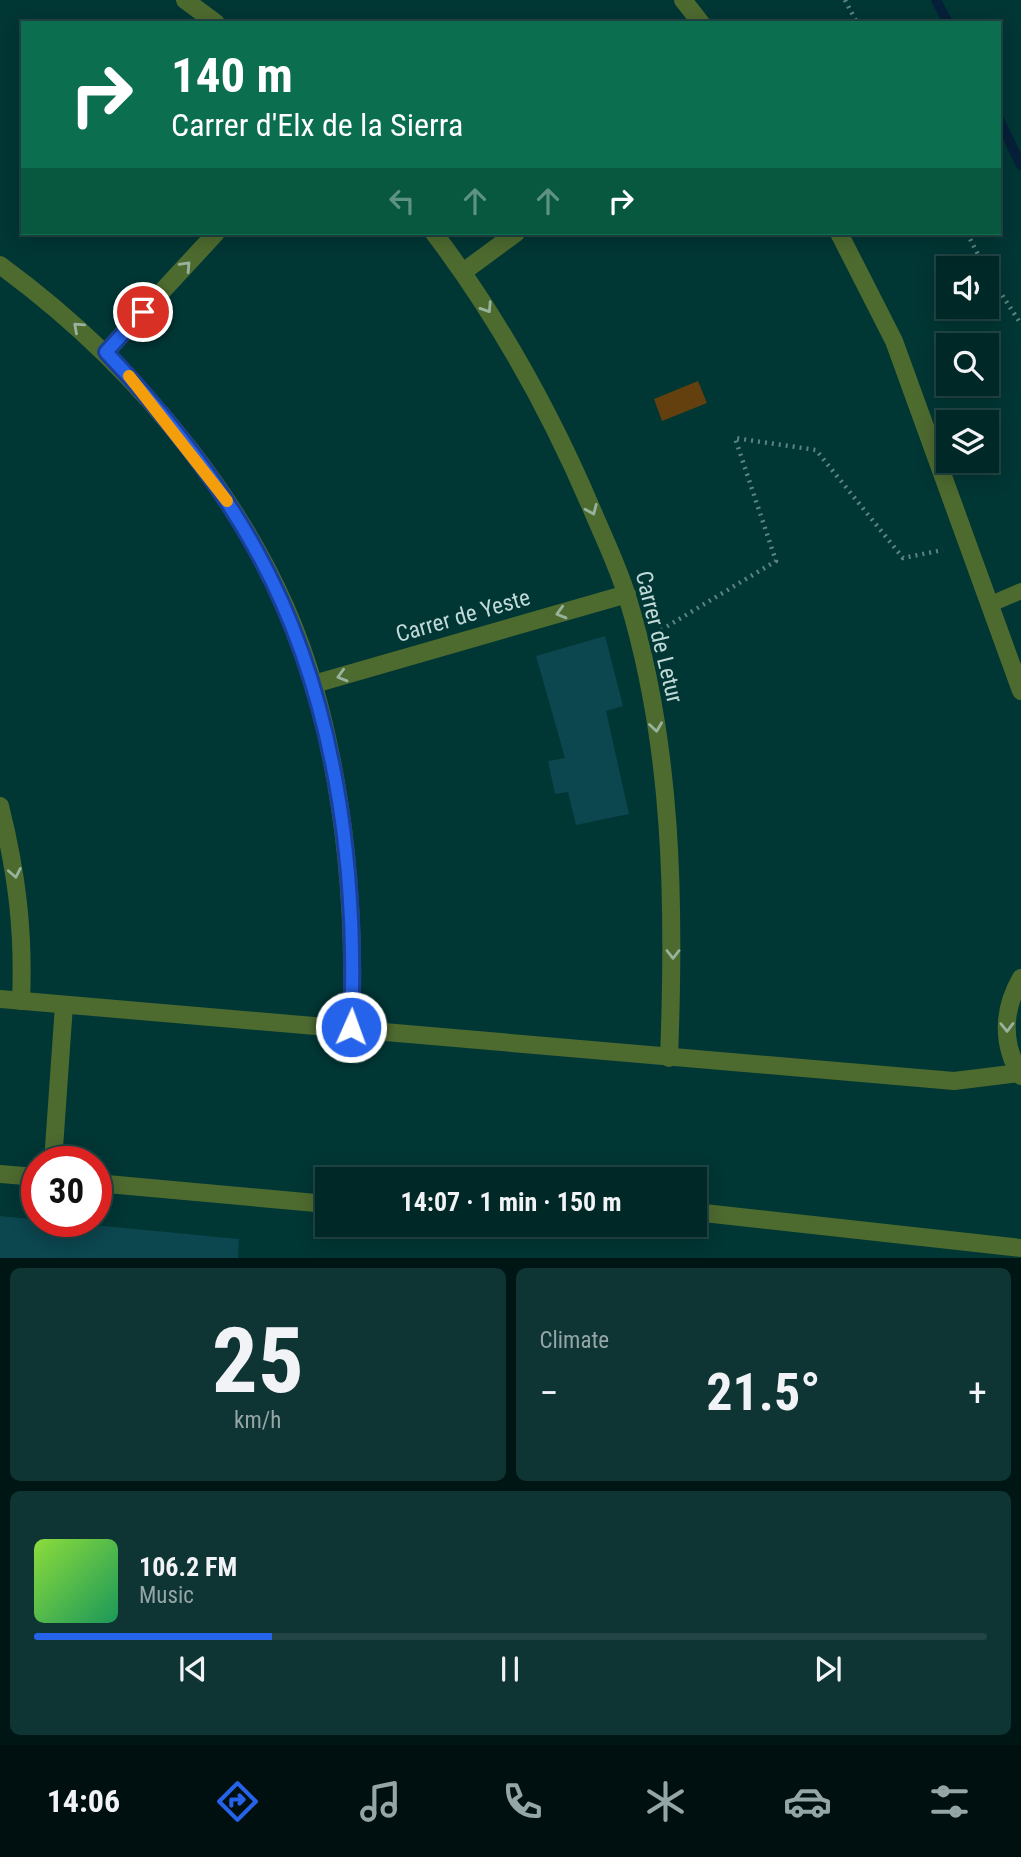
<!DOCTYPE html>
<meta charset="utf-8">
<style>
body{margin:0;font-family:"Roboto Condensed",sans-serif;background:#0e3433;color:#f1f3f6;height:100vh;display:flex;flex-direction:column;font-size:26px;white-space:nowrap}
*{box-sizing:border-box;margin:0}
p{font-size:23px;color:#95a6a7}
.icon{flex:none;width:38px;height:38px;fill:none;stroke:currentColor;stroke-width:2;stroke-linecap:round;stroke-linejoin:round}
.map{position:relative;height:1258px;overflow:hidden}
.side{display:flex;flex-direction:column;gap:10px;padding:10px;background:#001615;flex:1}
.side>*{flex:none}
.guide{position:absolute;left:21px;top:21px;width:980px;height:214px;border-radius:0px;box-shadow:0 4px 18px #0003,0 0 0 2px #244;background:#0b6e4f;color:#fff;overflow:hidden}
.buttons{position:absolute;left:936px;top:256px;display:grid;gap:14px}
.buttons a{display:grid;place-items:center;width:63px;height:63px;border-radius:0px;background:#002827;box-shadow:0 4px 18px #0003,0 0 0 2px #244;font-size:35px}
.speed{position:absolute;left:21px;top:1146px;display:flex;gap:14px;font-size:35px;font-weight:700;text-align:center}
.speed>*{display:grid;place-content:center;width:91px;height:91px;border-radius:50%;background:#002827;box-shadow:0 4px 18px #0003,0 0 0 2px #244;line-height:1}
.speed .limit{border:10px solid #d22;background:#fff;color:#111}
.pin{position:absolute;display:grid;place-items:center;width:60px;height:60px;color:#fff;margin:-30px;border:4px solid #fff;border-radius:50%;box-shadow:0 2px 7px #0007}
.me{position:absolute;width:77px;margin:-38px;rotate:2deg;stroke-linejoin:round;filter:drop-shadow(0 0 5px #0008)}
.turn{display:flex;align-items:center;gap:24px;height:147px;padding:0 35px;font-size:32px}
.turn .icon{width:91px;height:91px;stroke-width:2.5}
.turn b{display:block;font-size:49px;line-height:60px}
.lanes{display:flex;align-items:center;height:66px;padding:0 35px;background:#0003;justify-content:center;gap:35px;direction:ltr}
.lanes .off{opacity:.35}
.big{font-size:52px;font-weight:700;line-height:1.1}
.side .tile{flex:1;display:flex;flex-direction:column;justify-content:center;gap:10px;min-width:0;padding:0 24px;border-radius:10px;background:#0e3433}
.side .dial{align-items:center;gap:0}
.dial b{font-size:91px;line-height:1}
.song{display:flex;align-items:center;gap:21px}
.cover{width:84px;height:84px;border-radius:10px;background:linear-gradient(135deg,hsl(90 70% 55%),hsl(150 70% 35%))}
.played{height:7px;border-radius:4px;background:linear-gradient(90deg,#2563eb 25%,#244 25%)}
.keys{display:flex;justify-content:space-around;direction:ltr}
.heat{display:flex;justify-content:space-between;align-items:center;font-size:38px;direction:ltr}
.side .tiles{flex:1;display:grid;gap:10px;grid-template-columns:1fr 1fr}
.tile:last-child{grid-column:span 2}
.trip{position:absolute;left:315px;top:1167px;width:392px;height:70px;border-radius:0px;background:#002827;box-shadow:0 4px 18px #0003,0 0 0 2px #244;font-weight:700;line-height:70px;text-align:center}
.dock{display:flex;height:112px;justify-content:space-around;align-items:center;background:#001010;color:#95a6a7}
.dock .icon{width:49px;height:49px}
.dock .on{color:#2563eb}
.dock b{font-size:32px;color:#f1f3f6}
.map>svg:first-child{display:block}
.green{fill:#63400e}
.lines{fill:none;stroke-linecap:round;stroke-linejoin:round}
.stream{stroke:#062039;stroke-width:10}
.building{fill:#0c464f}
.path{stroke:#5c8482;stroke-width:4.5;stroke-dasharray:2 5;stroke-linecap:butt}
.lane{stroke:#4d6a2f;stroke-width:16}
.street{stroke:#4d6a2f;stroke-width:18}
.oneway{stroke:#98b39d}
.route-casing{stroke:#184099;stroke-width:18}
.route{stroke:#2563eb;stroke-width:12}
.slow{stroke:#f59e0b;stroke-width:12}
.labels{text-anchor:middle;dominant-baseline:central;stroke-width:7;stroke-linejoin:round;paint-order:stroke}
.street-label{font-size:23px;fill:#c1dad8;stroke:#003634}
</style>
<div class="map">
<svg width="1021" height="1259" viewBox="0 0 1021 1259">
<rect width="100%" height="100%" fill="#003634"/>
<!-- green -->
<polygon class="green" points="698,381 707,403 662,421 654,399"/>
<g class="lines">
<!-- stream -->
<g class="stream">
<polyline points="936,0 948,23"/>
<polyline points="999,119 1021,165"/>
</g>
</g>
<!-- building -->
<g class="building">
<polygon points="605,636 623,706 606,711 629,814 576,825 568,792 555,794 548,761 565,758 536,656"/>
<polygon points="0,1216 239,1239 238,1258 0,1258"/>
</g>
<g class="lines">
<!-- path -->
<g class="path">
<polyline points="845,0 857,23"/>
<polyline points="967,233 985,268"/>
<polyline points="987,272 1021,324"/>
<polyline points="661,630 776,561 735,438 816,450 903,558 943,550"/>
</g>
<!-- lane -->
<polyline class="lane" points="991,604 1021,591"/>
<!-- street -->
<g class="street">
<polyline points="185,0 216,23"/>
<polyline points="683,0 701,23"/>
<path d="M434 233C499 319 551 413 593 512 605 540 618 567 627 596 673 745 675 903 669 1058"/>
<polyline points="839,233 894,341 1021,691"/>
<path d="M0 265C138 366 267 519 314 686 345 795 356 914 351 1027"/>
<polyline points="463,272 516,233"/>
<polyline points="106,352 216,233"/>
<polyline points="314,684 627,594"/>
<path d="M0 806C17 874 24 931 21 1001"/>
<path d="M1021 978C1003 1009 1001 1044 1021 1076"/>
<polyline points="0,999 954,1081 1019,1073"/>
<polyline points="53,1162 64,1005"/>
<polyline points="0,1174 37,1177"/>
<polyline points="96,1183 327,1204"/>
<polyline points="695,1212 1021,1248"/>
</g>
</g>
<!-- one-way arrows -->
<defs><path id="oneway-chevron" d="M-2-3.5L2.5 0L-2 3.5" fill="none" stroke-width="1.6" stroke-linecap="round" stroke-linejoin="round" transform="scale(1.75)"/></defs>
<g class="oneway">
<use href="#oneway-chevron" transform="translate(186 266) rotate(-47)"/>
<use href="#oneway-chevron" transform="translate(487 308) rotate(57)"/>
<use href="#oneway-chevron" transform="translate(78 327) rotate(-138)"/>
<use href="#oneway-chevron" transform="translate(592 510) rotate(67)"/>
<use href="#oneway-chevron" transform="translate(561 613) rotate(164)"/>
<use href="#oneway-chevron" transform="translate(342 676) rotate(164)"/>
<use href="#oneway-chevron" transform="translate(656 727) rotate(82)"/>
<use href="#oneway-chevron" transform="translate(15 873) rotate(79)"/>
<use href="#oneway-chevron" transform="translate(673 954) rotate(90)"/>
<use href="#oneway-chevron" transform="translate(1007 1027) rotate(89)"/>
</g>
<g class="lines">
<!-- route casing -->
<g class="route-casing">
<path id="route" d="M143 312 106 352C163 412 216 477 256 550 335 693 358 866 351 1027"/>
</g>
<!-- route -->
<use href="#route" class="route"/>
<!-- slow -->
<polyline class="slow" points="129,376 227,501"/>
</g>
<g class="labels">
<!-- street labels -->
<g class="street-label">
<text transform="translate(463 616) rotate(-16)">Carrer de Yeste</text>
<text transform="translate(659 637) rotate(76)">Carrer de Letur</text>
</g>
</g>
</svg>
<div class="buttons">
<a><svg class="icon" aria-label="sound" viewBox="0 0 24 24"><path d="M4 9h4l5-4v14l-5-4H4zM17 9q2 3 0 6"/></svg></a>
<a><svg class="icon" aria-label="search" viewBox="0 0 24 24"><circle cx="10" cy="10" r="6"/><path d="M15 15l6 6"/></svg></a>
<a><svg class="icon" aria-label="layers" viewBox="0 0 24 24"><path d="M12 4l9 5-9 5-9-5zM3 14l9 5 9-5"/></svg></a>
</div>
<div class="speed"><div class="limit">30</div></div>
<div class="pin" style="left:143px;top:312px;background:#d93025"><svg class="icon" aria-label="arrive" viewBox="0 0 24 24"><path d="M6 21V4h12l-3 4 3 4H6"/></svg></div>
<svg class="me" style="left:351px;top:1027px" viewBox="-20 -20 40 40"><circle r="17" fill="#2563eb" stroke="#fff" stroke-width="3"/><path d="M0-11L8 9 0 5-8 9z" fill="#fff"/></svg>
<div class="trip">14:07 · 1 min · 150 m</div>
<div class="guide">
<div class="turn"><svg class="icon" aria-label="right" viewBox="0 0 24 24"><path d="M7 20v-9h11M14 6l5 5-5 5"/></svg><div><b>140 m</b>Carrer d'Elx de la Sierra</div></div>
<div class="lanes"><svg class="icon off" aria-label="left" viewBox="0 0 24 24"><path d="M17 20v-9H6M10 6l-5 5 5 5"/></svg><svg class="icon off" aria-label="ahead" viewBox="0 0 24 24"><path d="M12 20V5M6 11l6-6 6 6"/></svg><svg class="icon off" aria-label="ahead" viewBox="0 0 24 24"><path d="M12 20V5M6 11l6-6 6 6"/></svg><svg class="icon" aria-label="right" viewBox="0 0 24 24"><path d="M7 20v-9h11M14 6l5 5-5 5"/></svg></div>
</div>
</div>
<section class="side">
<div class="tiles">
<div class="tile dial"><b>25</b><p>km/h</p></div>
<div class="tile"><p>Climate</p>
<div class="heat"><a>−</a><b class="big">21.5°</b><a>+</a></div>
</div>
<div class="tile">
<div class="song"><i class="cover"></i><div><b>106.2 FM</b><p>Music</p></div></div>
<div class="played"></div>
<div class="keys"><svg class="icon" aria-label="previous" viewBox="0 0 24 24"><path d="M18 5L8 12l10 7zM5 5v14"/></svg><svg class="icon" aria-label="pause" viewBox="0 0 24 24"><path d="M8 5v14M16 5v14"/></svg><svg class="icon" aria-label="next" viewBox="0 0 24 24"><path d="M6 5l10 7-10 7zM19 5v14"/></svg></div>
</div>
</div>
</section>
<nav class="dock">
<b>14:06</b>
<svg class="icon on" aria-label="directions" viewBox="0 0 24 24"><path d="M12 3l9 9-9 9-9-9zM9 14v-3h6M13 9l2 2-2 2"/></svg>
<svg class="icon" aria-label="music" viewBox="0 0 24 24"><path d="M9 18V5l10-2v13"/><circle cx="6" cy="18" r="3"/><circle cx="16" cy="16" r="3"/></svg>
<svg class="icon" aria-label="phone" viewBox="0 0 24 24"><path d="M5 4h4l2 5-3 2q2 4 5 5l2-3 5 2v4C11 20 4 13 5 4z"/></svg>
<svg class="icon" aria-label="climate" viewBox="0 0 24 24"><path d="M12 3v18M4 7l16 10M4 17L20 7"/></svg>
<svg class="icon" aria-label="car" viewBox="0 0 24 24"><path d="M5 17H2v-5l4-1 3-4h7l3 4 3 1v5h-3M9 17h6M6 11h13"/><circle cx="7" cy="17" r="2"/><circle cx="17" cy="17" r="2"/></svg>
<svg class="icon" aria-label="filters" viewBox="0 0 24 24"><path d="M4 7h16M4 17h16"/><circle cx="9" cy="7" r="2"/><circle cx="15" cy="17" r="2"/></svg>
</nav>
